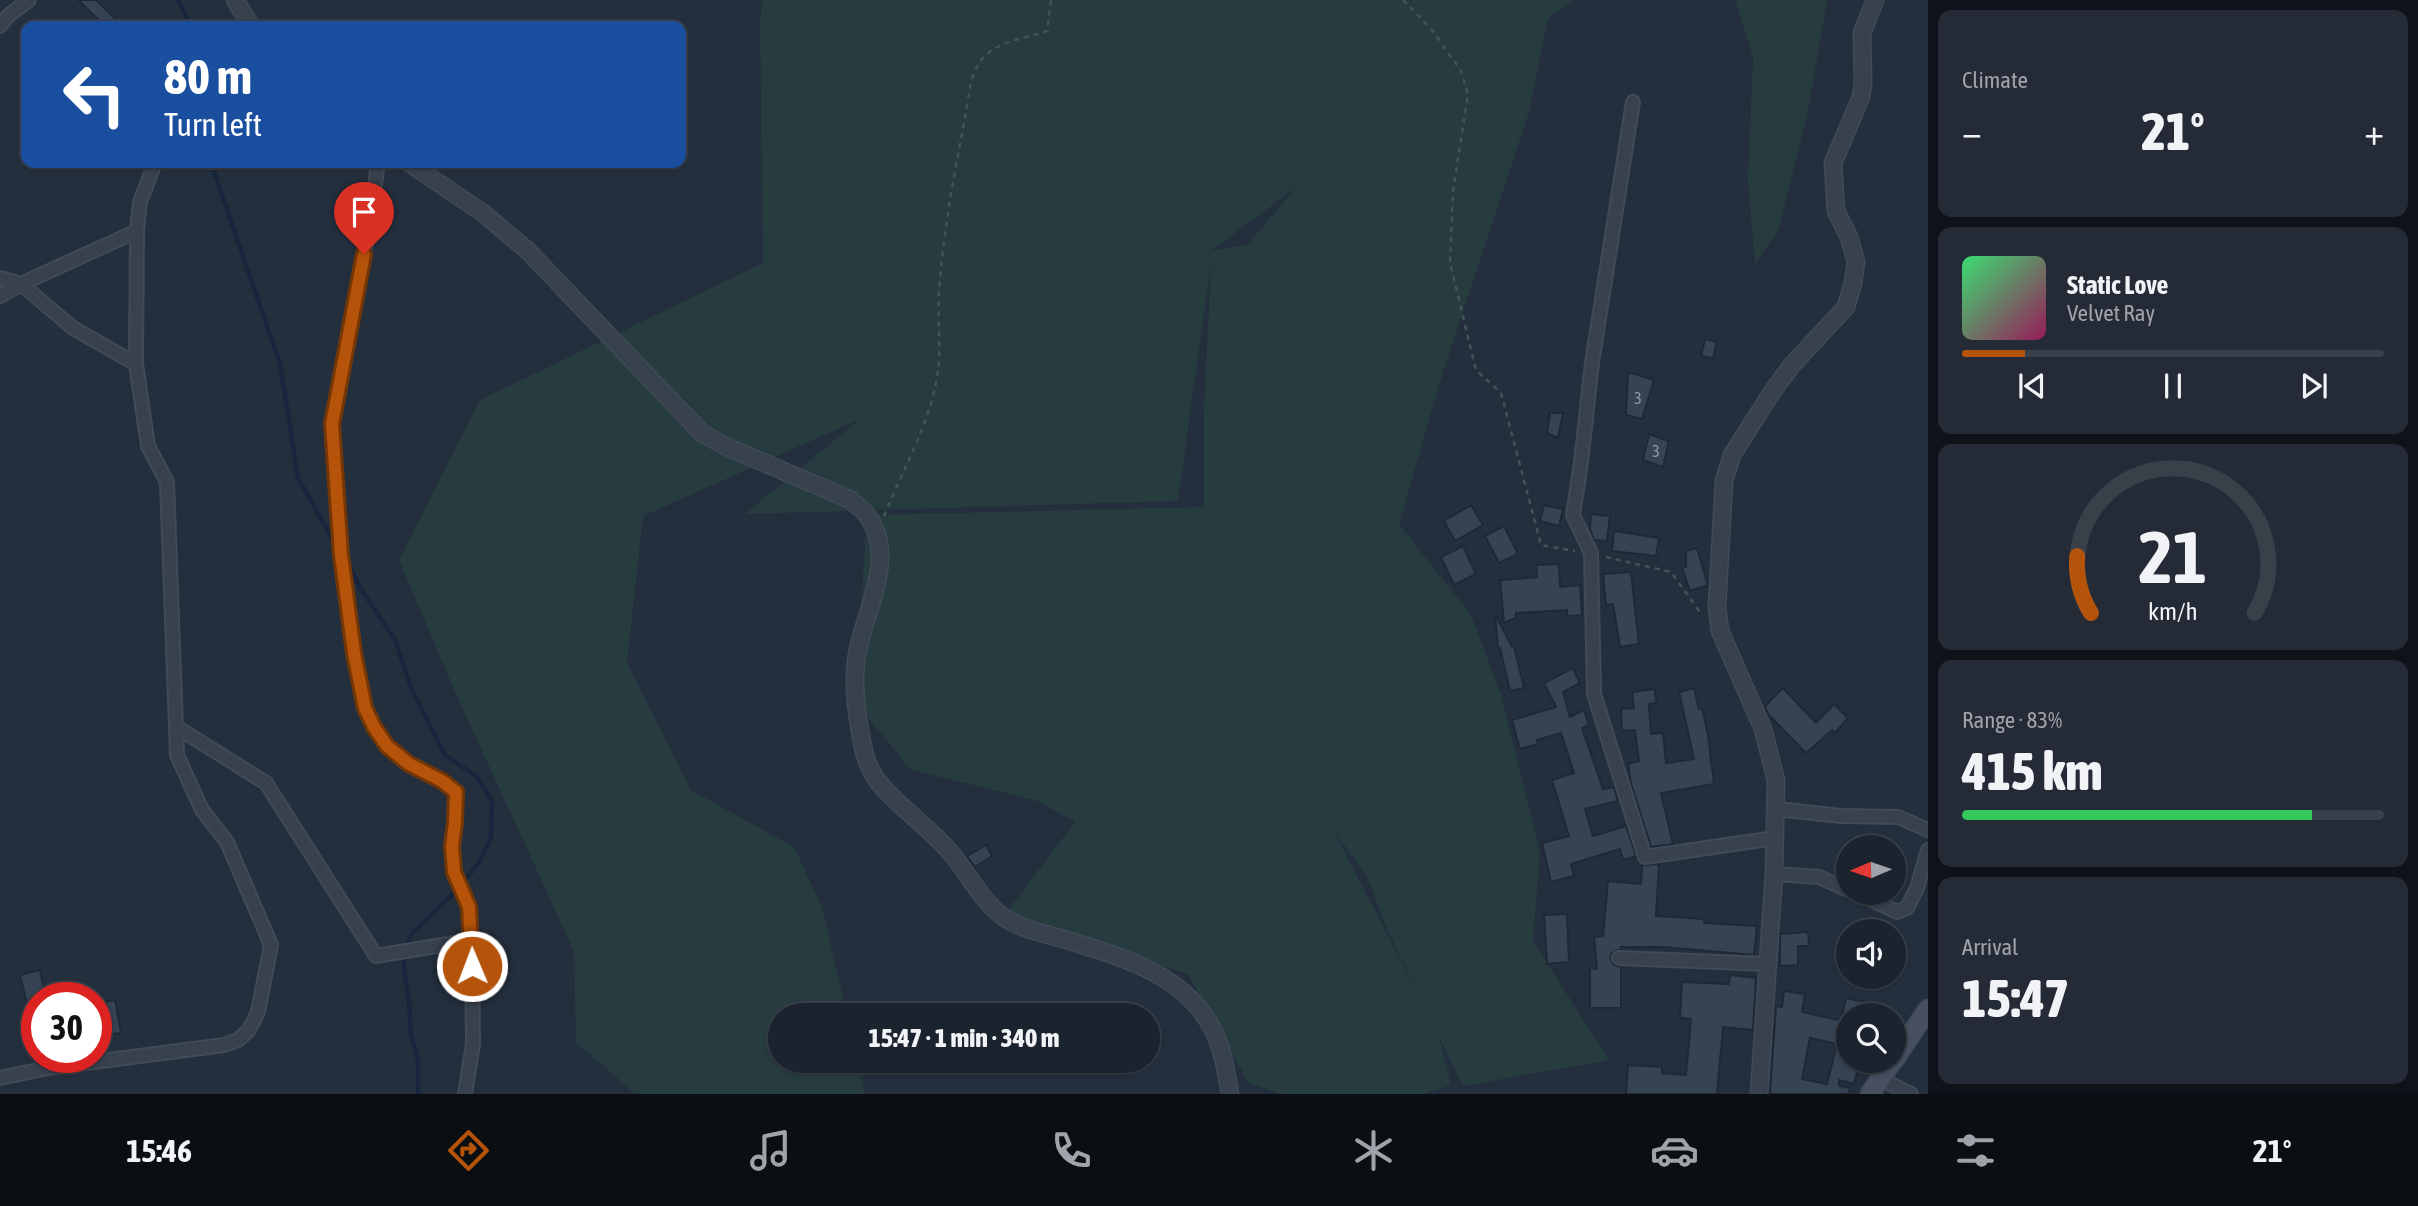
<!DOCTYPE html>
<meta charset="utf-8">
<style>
body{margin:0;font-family:"Asap Condensed",sans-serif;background:#242b36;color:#f1f3f6;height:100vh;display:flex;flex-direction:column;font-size:26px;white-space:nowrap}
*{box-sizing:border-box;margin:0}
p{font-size:23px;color:#a0a4aa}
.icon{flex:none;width:38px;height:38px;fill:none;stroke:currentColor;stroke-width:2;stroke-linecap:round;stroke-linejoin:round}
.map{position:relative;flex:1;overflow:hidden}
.side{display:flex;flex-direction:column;gap:10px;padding:10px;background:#0f1319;width:490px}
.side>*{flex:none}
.top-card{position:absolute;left:21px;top:21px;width:665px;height:147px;border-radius:14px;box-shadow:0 2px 5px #0004,0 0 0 2px #39404a;background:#1a4fa0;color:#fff;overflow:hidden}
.needle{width:46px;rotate:268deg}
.controls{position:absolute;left:1836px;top:835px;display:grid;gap:14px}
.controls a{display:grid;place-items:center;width:70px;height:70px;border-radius:50%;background:#1b232e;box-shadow:0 2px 5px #0004,0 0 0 2px #39404a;font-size:35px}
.speed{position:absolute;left:21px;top:982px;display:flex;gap:14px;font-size:35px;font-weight:700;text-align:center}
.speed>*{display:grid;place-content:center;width:91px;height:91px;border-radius:50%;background:#1b232e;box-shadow:0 2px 5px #0004,0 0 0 2px #39404a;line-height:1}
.speed .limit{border:10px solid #d22;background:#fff;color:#111}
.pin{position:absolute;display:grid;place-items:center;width:60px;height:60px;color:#fff;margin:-72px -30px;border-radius:50% 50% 50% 0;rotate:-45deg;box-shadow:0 0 7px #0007}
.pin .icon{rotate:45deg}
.me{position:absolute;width:77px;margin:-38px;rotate:359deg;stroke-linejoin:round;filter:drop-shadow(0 0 5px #0008)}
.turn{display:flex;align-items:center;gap:24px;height:147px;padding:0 28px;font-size:32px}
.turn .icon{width:91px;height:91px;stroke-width:2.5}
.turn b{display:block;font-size:49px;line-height:60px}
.big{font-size:52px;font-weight:800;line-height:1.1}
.side .widget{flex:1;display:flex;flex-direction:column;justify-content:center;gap:10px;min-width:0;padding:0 24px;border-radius:14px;background:#242b36}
.side .dial{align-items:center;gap:0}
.dial svg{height:182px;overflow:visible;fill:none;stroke:#39404a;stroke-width:7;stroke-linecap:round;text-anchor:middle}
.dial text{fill:#f1f3f6;stroke:none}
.song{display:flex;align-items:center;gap:21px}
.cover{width:84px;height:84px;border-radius:10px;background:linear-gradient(135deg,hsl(140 70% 55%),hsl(330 70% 35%))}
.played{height:7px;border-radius:4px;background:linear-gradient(90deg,#b45309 15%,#39404a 15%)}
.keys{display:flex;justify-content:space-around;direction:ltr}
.heat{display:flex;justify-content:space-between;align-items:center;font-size:38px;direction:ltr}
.charge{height:10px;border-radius:5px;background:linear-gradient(90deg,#34c759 83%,#39404a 0)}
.trip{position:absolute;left:768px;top:1003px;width:392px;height:70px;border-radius:35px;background:#1b232e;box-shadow:0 2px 5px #0004,0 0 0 2px #39404a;font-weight:800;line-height:70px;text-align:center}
.dock{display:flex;height:112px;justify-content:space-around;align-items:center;background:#0b0e12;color:#a0a4aa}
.dock .icon{width:49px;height:49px}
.dock .on{color:#b45309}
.dock b{font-size:32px;color:#f1f3f6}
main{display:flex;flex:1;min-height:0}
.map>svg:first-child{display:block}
.green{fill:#263c3f;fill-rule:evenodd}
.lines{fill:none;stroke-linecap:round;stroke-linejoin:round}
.stream{stroke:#17263c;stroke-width:4.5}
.building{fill:#364354;stroke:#1f2835;stroke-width:2;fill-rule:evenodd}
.minor-casing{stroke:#414a57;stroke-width:16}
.tertiary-casing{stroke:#414a57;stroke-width:19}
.secondary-casing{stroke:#414a57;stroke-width:21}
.path{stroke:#3f5557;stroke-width:2.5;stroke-dasharray:5 5;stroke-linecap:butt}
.minor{stroke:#38414e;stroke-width:12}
.tertiary{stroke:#38414e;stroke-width:16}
.secondary{stroke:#465061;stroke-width:18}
.route-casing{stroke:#753606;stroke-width:18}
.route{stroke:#b45309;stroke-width:12}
.labels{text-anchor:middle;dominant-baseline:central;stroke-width:7;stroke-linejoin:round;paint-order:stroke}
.number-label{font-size:16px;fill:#929caa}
</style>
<main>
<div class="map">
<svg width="1928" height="1094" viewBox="0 0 1928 1094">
<rect width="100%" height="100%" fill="#242f3e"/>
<!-- green -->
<g class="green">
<path d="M762 0H1574L1548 18 1529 112 1439 385 1399 524 1471 615 1501 695 1540 852 1533 941 1609 1060 1463 1086 1438 1035 1451 1085 1424 1094H1281L1248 1082 1188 974 1003 917 1075 822 1038 801 911 770 855 702 867 515 1204 507V411L1211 262 1178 501 745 514 860 419 643 516 627 663 691 790 794 847 822 907 847 1015H780V1060L857 1061 865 1094H635L576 1042 574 951 455 692 399 560 480 400 763 263 760 24ZM1296 188 1247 245 1213 250V249ZM1334 831 1367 876 1387 929 1421 1000Z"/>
<polygon points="1735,0 1827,0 1808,111 1779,229 1755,264 1748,180 1753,57"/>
</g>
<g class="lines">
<!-- stream -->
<g class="stream">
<polyline points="178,0 191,26"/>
<polyline points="211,163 280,364 298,478 336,545"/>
<polyline points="347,561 359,586 395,640 412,690 445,755 477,777 492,802 491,838 480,861 459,888 412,933 404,949 404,970 409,999 411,1035 418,1060 418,1094"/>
</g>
</g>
<!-- building -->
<g class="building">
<polygon points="78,0 96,0 123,26 105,26"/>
<polygon points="1705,339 1717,342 1713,358 1701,356"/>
<polygon points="1628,372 1654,380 1642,419 1626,415"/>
<polygon points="1550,413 1563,413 1558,438 1547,433"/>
<polygon points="1649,434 1669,441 1663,467 1643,460"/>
<polygon points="1471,505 1483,525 1455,541 1444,521"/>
<polygon points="1544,505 1563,509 1559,526 1540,521"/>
<polygon points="1591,514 1610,516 1607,541 1594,540 1590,529"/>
<polygon points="1504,526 1518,554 1499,563 1485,536"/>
<polygon points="1614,531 1659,538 1656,556 1612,551"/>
<polygon points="1463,546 1476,574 1454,585 1441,557"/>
<polygon points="1697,548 1708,585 1690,591 1682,568 1686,567 1686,551"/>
<polygon points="1559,564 1560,587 1580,585 1582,615 1567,616 1567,610 1516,613 1516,618 1504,623 1500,580 1537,577 1536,565"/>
<polygon points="1631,572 1639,644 1620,647 1613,604 1606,605 1603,574"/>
<polygon points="1495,614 1512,647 1514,646 1524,688 1510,691 1500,648 1498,648"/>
<polygon points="1573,668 1580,683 1563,692 1570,717 1584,710 1589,725 1582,728 1603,789 1614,787 1618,801 1585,809 1593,836 1626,826 1636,856 1623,860 1620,849 1571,864 1574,876 1551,882 1542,843 1569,836 1552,780 1574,773 1561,733 1537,740 1538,744 1520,749 1512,720 1556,707 1544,683"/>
<polygon points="1694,688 1699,709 1702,708 1708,735 1714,784 1661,793 1673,844 1651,847 1631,783 1628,764 1639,761 1635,730 1622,731 1621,709 1634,708 1632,692 1655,689 1656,703 1649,704 1651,734 1663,733 1666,763 1694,759 1679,692"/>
<polygon points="1783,688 1816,723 1834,704 1848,718 1835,733 1832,730 1806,753 1768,714 1765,706"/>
<polygon points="986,845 992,856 975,867 967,856"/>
<polygon points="1659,864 1656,916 1705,919 1704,923 1757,926 1754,955 1664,947 1621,947 1621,949 1612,953 1610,958 1614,965 1621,967 1621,1008 1590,1008 1590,968 1597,969 1594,937 1603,936 1608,881 1641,884 1642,865"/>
<polygon points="1567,914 1569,962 1547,964 1544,915"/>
<polygon points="1808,932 1809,946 1798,946 1798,965 1780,966 1780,934"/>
<polygon points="40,970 46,998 37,998 37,1025 32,1025 20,975"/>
<polygon points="1730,975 1756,978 1753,1030 1723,1027 1717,1094 1626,1094 1628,1065 1662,1067 1662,1073 1686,1075 1691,1019 1680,1018 1682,982 1729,984"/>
<path d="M1784 991 1805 994 1802 1012 1843 1021 1844 1018 1848 1019V1060H1860L1854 1084 1839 1080V1086L1850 1088 1849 1094H1770L1776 1006 1782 1007ZM1810 1038 1837 1044 1827 1084 1802 1079Z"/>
<polygon points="1846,998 1870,1003 1868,1015 1842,1015"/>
<polygon points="115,1000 121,1033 105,1035 99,1003"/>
</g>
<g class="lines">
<!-- minor casing -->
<g class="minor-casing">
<g id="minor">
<polyline points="0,26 9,15 29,0"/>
<polyline points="1633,102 1592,363 1581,463 1573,515 1591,553 1594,694 1645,857 1775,838"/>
<polyline points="378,163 369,229 332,424 341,555 354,653 365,707 374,727 387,746 409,764 442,781 456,792 455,823 452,846 454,872 469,907 472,940 473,1044 465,1094"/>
<polyline points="0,278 21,284 73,328 136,364"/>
<polyline points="0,296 21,284 137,231"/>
<polyline points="178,728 266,783 376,956 472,940"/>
<polyline points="1777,809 1841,816 1898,817 1928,830"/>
<polyline points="1774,874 1819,877 1848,890"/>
<polyline points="1855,892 1897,912 1907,908 1917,888 1928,850"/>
<polyline points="1619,958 1769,964"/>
<polyline points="0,1078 48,1068 224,1045 238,1040 249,1030 258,1012 271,945 227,842 202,810 177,755 167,482 148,446 136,364 137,231 140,202 155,163"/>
<polyline points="1880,1079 1911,1094"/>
</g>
</g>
<!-- tertiary casing -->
<g class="tertiary-casing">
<g id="tertiary">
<polyline points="235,0 251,26"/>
<path d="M409 163 483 213 528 251 702 433 725 446 851 500C856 505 862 509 866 514 901 558 860 617 856 662 853 685 856 708 860 731 863 750 867 769 880 784 902 810 931 829 952 854 969 875 981 900 1002 916 1020 929 1046 934 1067 940 1121 957 1184 974 1212 1028 1223 1049 1226 1071 1230 1094"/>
<polyline points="1759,1094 1774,874 1776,780 1763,729 1720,631 1717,607 1724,481 1732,455 1772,392 1792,365 1846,307 1853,283 1856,262 1849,237 1836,211 1833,163 1861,97 1863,83 1862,33 1875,0"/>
</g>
</g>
<!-- secondary casing -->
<g class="secondary-casing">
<g id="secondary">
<polyline points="1894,1060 1928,1009"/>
<polyline points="1870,1094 1893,1060"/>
</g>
</g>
<!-- path -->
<g class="path">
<polyline points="1403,0 1432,30 1461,71 1468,95 1453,190 1450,263 1476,370 1501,393 1541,545 1575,551"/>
<path d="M884 516C902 471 929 426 937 377 942 348 937 320 939 292 943 233 954 175 965 118 969 98 969 73 984 57 998 41 1027 38 1047 31L1051 0"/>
<polyline points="1606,557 1671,572 1702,615"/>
</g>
<!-- minor -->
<use href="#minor" class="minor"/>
<!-- tertiary -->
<use href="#tertiary" class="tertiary"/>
<!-- secondary -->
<use href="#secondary" class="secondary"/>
</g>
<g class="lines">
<!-- route casing -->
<g class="route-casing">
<polyline id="route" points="364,254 332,424 341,555 354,653 365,708 374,727 387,746 409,764 442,781 456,792 455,823 452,846 454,872 469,907 472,966"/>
</g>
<!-- route -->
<use href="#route" class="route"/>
</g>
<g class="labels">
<!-- number labels -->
<g class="number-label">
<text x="1638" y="398">3</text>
<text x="1656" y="451">3</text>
</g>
</g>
</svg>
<div class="controls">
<a><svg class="needle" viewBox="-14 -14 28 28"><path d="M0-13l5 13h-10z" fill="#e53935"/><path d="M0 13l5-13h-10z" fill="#a0a4aa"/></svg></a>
<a><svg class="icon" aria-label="sound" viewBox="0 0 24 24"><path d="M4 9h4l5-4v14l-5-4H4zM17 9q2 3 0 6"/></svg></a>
<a><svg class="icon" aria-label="search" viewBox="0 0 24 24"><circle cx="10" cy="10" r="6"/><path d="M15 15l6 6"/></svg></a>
</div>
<div class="speed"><div class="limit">30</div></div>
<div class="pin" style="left:364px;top:254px;background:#d93025"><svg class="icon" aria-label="arrive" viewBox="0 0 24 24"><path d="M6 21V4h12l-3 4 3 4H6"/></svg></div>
<svg class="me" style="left:472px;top:966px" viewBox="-20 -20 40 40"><circle r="17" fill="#b45309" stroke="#fff" stroke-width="3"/><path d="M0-11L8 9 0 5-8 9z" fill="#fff"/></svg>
<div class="trip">15:47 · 1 min · 340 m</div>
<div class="top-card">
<div class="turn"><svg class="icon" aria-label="left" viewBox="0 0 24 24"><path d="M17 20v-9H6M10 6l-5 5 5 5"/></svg><div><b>80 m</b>Turn left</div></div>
</div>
</div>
<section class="side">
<div class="widget"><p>Climate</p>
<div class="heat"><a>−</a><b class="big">21°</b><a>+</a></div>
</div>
<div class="widget">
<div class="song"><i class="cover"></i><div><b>Static Love</b><p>Velvet Ray</p></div></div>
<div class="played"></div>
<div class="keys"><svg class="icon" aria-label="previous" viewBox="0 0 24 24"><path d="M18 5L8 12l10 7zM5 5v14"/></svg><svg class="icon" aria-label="pause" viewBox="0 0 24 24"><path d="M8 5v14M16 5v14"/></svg><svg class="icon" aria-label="next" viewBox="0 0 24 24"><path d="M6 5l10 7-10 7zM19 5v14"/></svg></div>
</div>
<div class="widget dial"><svg viewBox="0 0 100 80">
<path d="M14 69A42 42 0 1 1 86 69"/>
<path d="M14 69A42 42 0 0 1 8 44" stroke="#b45309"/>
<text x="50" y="56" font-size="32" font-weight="700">21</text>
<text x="50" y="72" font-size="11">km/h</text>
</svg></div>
<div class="widget"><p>Range · 83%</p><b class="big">415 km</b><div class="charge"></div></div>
<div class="widget"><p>Arrival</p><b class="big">15:47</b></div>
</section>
</main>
<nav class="dock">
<b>15:46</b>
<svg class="icon on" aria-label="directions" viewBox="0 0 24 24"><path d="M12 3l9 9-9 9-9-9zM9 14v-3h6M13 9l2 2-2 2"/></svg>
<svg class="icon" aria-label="music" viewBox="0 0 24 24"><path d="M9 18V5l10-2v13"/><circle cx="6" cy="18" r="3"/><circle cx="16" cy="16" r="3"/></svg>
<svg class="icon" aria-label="phone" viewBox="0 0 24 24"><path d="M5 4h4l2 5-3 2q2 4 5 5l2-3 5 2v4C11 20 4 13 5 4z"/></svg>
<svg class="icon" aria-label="climate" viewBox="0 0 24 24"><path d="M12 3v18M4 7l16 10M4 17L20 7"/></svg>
<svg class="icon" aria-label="car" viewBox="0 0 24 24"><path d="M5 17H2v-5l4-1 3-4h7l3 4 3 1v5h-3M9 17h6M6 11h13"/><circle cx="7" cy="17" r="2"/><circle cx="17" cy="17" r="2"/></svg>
<svg class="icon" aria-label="filters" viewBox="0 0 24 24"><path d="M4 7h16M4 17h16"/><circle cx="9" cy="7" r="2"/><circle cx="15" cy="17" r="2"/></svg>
<b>21°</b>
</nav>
